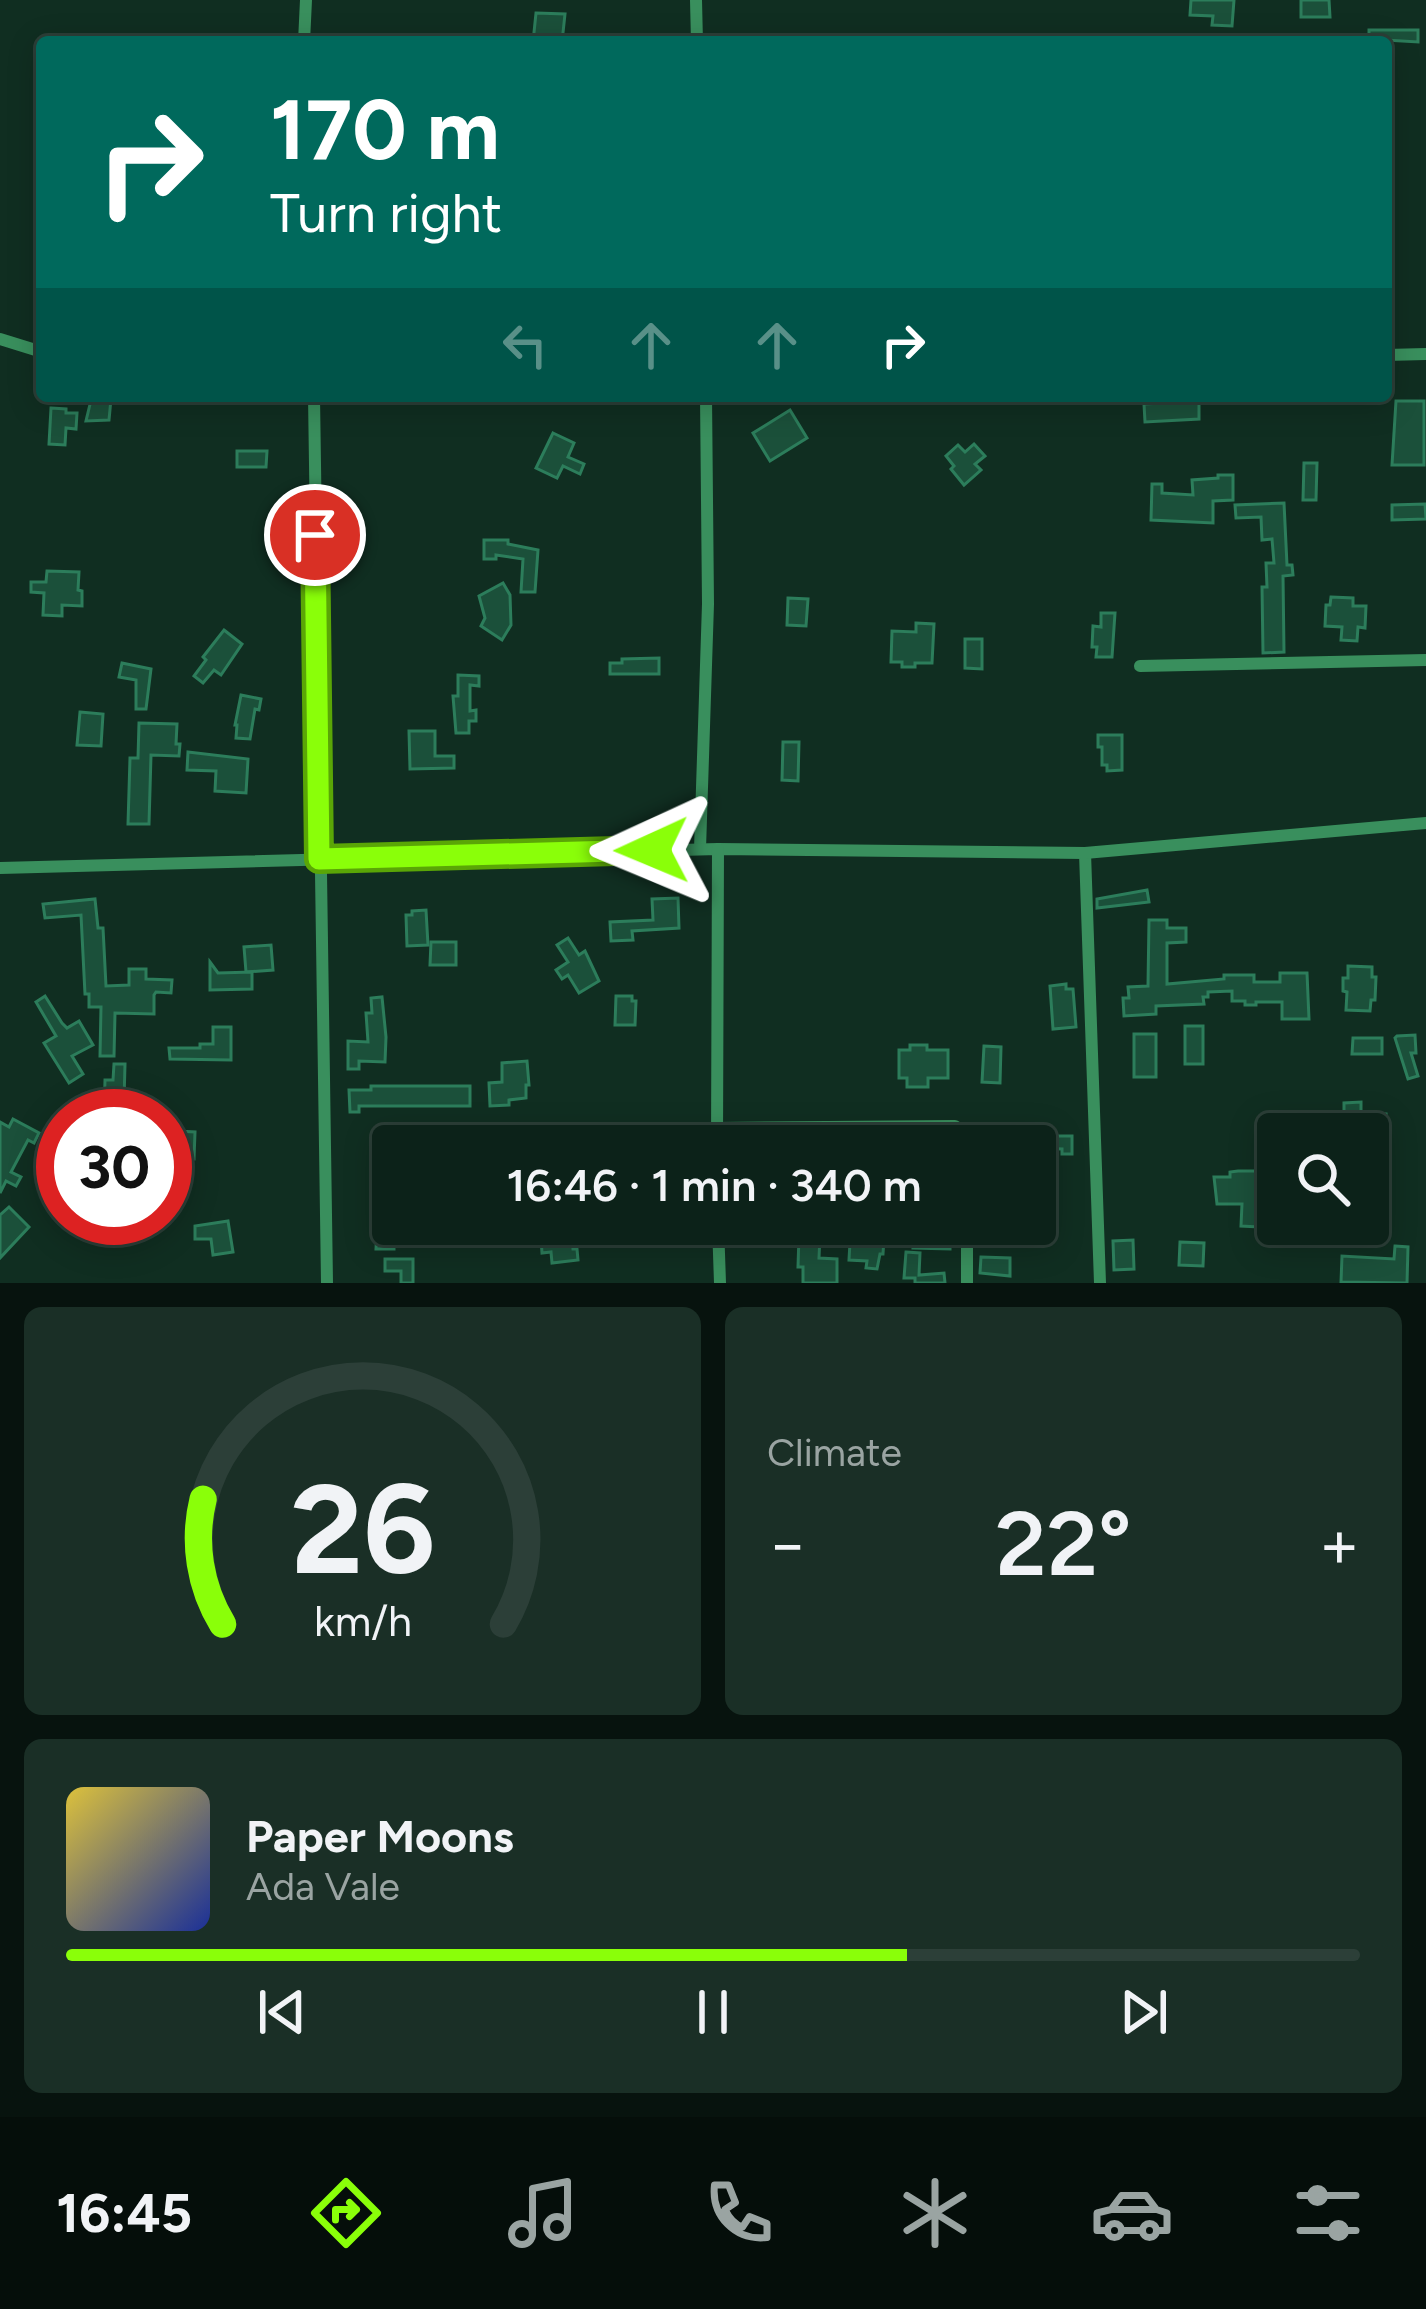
<!DOCTYPE html>
<meta charset="utf-8">
<style>
body{margin:0;font-family:Figtree,sans-serif;background:#1a2f26;color:#f1f3f6;height:100vh;display:flex;flex-direction:column;font-size:45px;white-space:nowrap}
*{box-sizing:border-box;margin:0}
p{font-size:39px;color:#9aa4a2}
.icon{flex:none;width:66px;height:66px;fill:none;stroke:currentColor;stroke-width:2;stroke-linecap:round;stroke-linejoin:round}
.map{position:relative;height:1283px;overflow:hidden}
.details{display:flex;flex-direction:column;gap:24px;padding:24px;background:#07130e;flex:1}
.details>*{flex:none}
.banner{position:absolute;left:36px;top:36px;width:1356px;height:366px;border-radius:12px;box-shadow:0 6px 30px #0003,0 0 0 3px #2c3f38;background:#00695c;color:#fff;overflow:hidden}
.tools{position:absolute;left:1257px;top:1113px;display:grid;gap:24px}
.tools a{display:grid;place-items:center;width:132px;height:132px;border-radius:12px;background:#0c2219;box-shadow:0 6px 30px #0003,0 0 0 3px #2c3f38;font-size:60px}
.speed{position:absolute;left:36px;top:1089px;display:flex;gap:24px;font-size:60px;font-weight:700;text-align:center}
.speed>*{display:grid;place-content:center;width:156px;height:156px;border-radius:50%;background:#0c2219;box-shadow:0 6px 30px #0003,0 0 0 3px #2c3f38;line-height:1}
.speed .limit{border:18px solid #d22;background:#fff;color:#111}
.pin{position:absolute;display:grid;place-items:center;width:102px;height:102px;color:#fff;margin:-51px;border:6px solid #fff;border-radius:50%;box-shadow:0 3px 12px #0007}
.me{position:absolute;width:132px;margin:-66px;rotate:269deg;stroke-linejoin:round;filter:drop-shadow(0 0 9px #0008)}
.turn{display:flex;align-items:center;gap:42px;height:252px;padding:0 36px;font-size:54px}
.turn .icon{width:156px;height:156px;stroke-width:2.5}
.turn b{display:block;font-size:84px;line-height:102px}
.lanes{display:flex;align-items:center;height:114px;padding:0 36px;background:#0003;justify-content:center;gap:60px;direction:ltr}
.lanes .off{opacity:.35}
.big{font-size:90px;font-weight:600;line-height:1.1}
.details .card{flex:1;display:flex;flex-direction:column;justify-content:center;gap:18px;min-width:0;padding:0 42px;border-radius:18px;background:#1a2f26}
.details .dial{align-items:center;gap:0}
.dial svg{height:312px;overflow:visible;fill:none;stroke:#2c3f38;stroke-width:7;stroke-linecap:round;text-anchor:middle}
.dial text{fill:#f1f3f6;stroke:none}
.song{display:flex;align-items:center;gap:36px}
.cover{width:144px;height:144px;border-radius:18px;background:linear-gradient(135deg,hsl(50 70% 55%),hsl(230 70% 35%))}
.played{height:12px;border-radius:6px;background:linear-gradient(90deg,#8aff09 65%,#2c3f38 65%)}
.keys{display:flex;justify-content:space-around;direction:ltr}
.heat{display:flex;justify-content:space-between;align-items:center;font-size:66px;direction:ltr}
.details .tiles{flex:1;display:grid;gap:24px;grid-template-columns:1fr 1fr}
.card:last-child{grid-column:span 2}
.trip{position:absolute;left:372px;top:1125px;width:684px;height:120px;border-radius:12px;background:#0c2219;box-shadow:0 6px 30px #0003,0 0 0 3px #2c3f38;font-weight:600;line-height:120px;text-align:center}
.tabs{display:flex;height:192px;justify-content:space-around;align-items:center;background:#050e0a;color:#9aa4a2}
.tabs .icon{width:84px;height:84px}
.tabs .current{color:#8aff09}
.tabs b{font-size:54px;color:#f1f3f6}
.map>svg:first-child{display:block}
.building{fill:#1b503a;stroke:#2c7d5b;stroke-width:3}
.lines{fill:none;stroke-linecap:round;stroke-linejoin:round}
.street{stroke:#398f5d;stroke-width:12}
.route-casing{stroke:#5aa606;stroke-width:30}
.route{stroke:#8aff09;stroke-width:21}
</style>
<div class="map">
<svg width="1426" height="1283" viewBox="0 0 1426 1283">
<rect width="100%" height="100%" fill="#102e21"/>
<!-- building -->
<g class="building">
<polygon points="1191,0 1234,0 1232,26 1212,25 1213,16 1190,15"/>
<polygon points="1301,0 1329,0 1330,17 1301,17"/>
<polygon points="536,13 565,14 562,42 533,42"/>
<polygon points="1369,30 1418,30 1418,42 1369,39"/>
<polygon points="92,396 107,396 111,399 109,420 86,421"/>
<polygon points="1199,401 1199,419 1145,422 1144,404"/>
<polygon points="1396,401 1424,401 1424,465 1392,465"/>
<polygon points="51,408 66,409 66,413 77,413 76,429 66,428 65,445 49,444"/>
<polygon points="790,410 807,438 770,461 753,433"/>
<polygon points="553,433 574,443 568,457 584,464 580,474 563,466 557,478 536,468"/>
<polygon points="974,444 985,456 975,464 981,470 964,485 951,469 954,466 946,456 958,445 965,452"/>
<polygon points="237,451 267,451 266,467 237,467"/>
<polygon points="1304,463 1317,463 1316,500 1303,500"/>
<polygon points="1218,475 1233,475 1233,500 1213,501 1213,523 1151,520 1152,484 1162,484 1162,493 1193,495 1192,480 1218,478"/>
<polygon points="1284,503 1287,565 1292,565 1293,575 1283,576 1284,652 1263,653 1262,587 1267,587 1266,563 1274,563 1272,539 1262,540 1261,517 1236,518 1235,505"/>
<polygon points="1425,504 1426,519 1392,520 1392,505"/>
<polygon points="484,540 508,540 508,544 538,550 535,592 521,592 523,559 496,555 496,559 484,559"/>
<polygon points="47,571 79,572 78,590 82,591 82,606 62,605 62,616 43,615 44,593 31,592 31,582 46,582"/>
<polygon points="503,583 510,595 511,625 502,640 481,626 485,618 479,596"/>
<polygon points="1331,597 1353,598 1353,606 1366,606 1365,628 1358,627 1357,641 1341,640 1342,627 1325,626 1326,605 1330,605"/>
<polygon points="788,598 808,599 806,626 787,625"/>
<polygon points="1101,613 1115,613 1112,657 1096,657 1097,647 1092,647 1093,626 1101,627"/>
<polygon points="916,623 934,624 932,663 915,663 915,667 902,667 902,662 891,662 892,631 916,632"/>
<polygon points="224,630 242,644 221,675 214,670 203,683 194,676 206,660 203,657"/>
<polygon points="965,639 982,639 982,669 965,668"/>
<polygon points="659,658 659,674 610,674 610,663 622,663 622,659"/>
<polygon points="122,663 151,669 146,709 136,709 136,680 119,677"/>
<polygon points="458,675 479,676 479,686 470,685 470,711 476,710 476,721 469,721 469,733 456,733 453,696 458,696"/>
<polygon points="241,695 261,699 259,710 255,709 250,739 236,738 237,725 235,725"/>
<polygon points="80,712 103,714 101,746 77,745"/>
<polygon points="139,723 177,724 176,744 180,744 179,756 151,755 149,824 128,824 130,758 138,758"/>
<polygon points="409,731 435,731 435,756 454,756 454,768 410,769"/>
<polygon points="1098,735 1122,735 1122,770 1107,771 1107,765 1102,765 1102,747 1098,747"/>
<polygon points="783,742 799,742 798,781 782,780"/>
<polygon points="188,752 248,759 246,793 215,791 216,771 187,770"/>
<polygon points="1147,890 1149,902 1097,908 1097,899"/>
<polygon points="678,898 679,928 632,931 633,940 611,941 610,922 653,920 652,899"/>
<polygon points="95,899 98,928 103,928 106,986 129,985 129,969 146,969 146,979 172,980 171,993 156,992 154,995 154,1014 115,1013 114,1056 100,1056 101,1007 89,1007 89,994 85,994 81,915 45,918 43,904"/>
<polygon points="426,910 428,945 407,946 406,915 412,915 412,911"/>
<polygon points="1149,920 1167,920 1167,928 1186,928 1186,942 1167,943 1167,984 1224,979 1224,975 1254,975 1254,982 1280,982 1280,973 1307,973 1309,1019 1282,1019 1282,1002 1256,1002 1256,1005 1245,1005 1245,1001 1232,1001 1232,991 1208,992 1208,997 1203,997 1204,1004 1156,1006 1156,1014 1124,1016 1123,998 1129,998 1128,987 1148,986"/>
<polygon points="568,938 579,955 585,951 599,981 579,993 568,975 562,979 556,970 568,962 557,945"/>
<polygon points="431,942 456,942 456,965 430,965"/>
<polygon points="271,945 273,970 246,972 244,947"/>
<polygon points="210,962 218,973 252,972 252,989 210,990"/>
<polygon points="1348,966 1372,967 1372,977 1376,977 1375,1000 1371,1000 1370,1011 1346,1010 1347,992 1343,991 1343,978 1348,978"/>
<polygon points="1066,984 1066,989 1073,989 1076,1027 1053,1029 1050,986"/>
<polygon points="45,996 62,1023 67,1028 79,1021 93,1045 72,1056 83,1074 69,1083 44,1043 56,1036 36,1002"/>
<polygon points="616,996 632,996 632,1001 636,1001 635,1025 615,1025"/>
<polygon points="382,997 386,1037 385,1062 359,1061 359,1069 348,1069 348,1041 368,1042 366,1013 372,1013 371,998"/>
<rect x="1185" y="1026" width="18" height="38"/>
<polygon points="213,1027 231,1027 231,1060 170,1059 169,1048 200,1048 200,1044 213,1044"/>
<rect x="1134" y="1034" width="22" height="43"/>
<polygon points="1415,1035 1416,1053 1411,1053 1418,1076 1408,1079 1395,1038 1397,1036"/>
<polygon points="1353,1038 1382,1038 1382,1054 1352,1054"/>
<polygon points="910,1045 927,1045 927,1050 948,1050 948,1078 928,1078 928,1087 907,1087 907,1078 899,1078 899,1050 910,1050"/>
<polygon points="984,1046 1001,1047 1000,1083 982,1082"/>
<polygon points="527,1061 529,1085 526,1085 526,1098 509,1100 509,1105 490,1106 489,1083 502,1082 502,1063"/>
<polygon points="114,1064 125,1064 124,1101 120,1102 119,1116 104,1116 105,1080 113,1080"/>
<polygon points="371,1086 470,1086 470,1106 359,1106 359,1112 350,1112 349,1090 371,1090"/>
<polygon points="1361,1102 1361,1114 1386,1114 1386,1136 1343,1134 1343,1128 1324,1128 1324,1117 1344,1117 1344,1103"/>
<polygon points="13,1119 39,1133 34,1143 28,1140 11,1172 21,1177 16,1186 6,1181 0,1193 0,1122 9,1127"/>
<polygon points="177,1131 195,1132 194,1159 165,1158 165,1145 176,1146"/>
<polygon points="1055,1136 1072,1136 1072,1154 1062,1154 1062,1149 1035,1148 1035,1137"/>
<polygon points="1238,1171 1263,1171 1263,1200 1270,1200 1270,1216 1260,1216 1259,1227 1241,1226 1242,1204 1217,1204 1214,1177 1230,1177 1230,1172"/>
<polygon points="9,1207 29,1227 0,1258 0,1215"/>
<polygon points="371,1214 393,1214 394,1249 376,1249 377,1229 371,1229"/>
<polygon points="228,1221 233,1252 213,1255 211,1239 195,1239 195,1226"/>
<polygon points="540,1224 571,1224 573,1249 577,1249 578,1260 552,1263 551,1252 542,1253"/>
<polygon points="805,1224 815,1224 815,1236 820,1236 819,1258 837,1259 837,1283 803,1283 803,1267 798,1267 799,1235 804,1236"/>
<polygon points="851,1224 876,1224 877,1238 884,1238 883,1254 880,1254 877,1269 866,1268 867,1261 849,1260"/>
<polygon points="914,1232 950,1233 950,1249 913,1248"/>
<polygon points="1133,1240 1134,1269 1114,1270 1113,1241"/>
<polygon points="1180,1242 1204,1243 1203,1266 1179,1265"/>
<polygon points="1395,1246 1408,1247 1407,1283 1341,1282 1342,1256 1394,1259"/>
<polygon points="906,1252 920,1253 919,1275 944,1273 945,1283 915,1283 915,1278 904,1278"/>
<polygon points="981,1257 1010,1258 1010,1276 980,1273"/>
<polygon points="385,1259 413,1259 413,1283 401,1283 401,1271 385,1271"/>
</g>
<g class="lines">
<!-- street -->
<g class="street">
<polyline points="696,0 697,42"/>
<polyline points="304,42 306,0"/>
<polyline points="0,339 42,352"/>
<polyline points="1386,355 1426,354"/>
<polyline points="314,396 327,1283"/>
<polyline points="1140,666 1426,660"/>
<polyline points="700,849 708,604 706,396"/>
<polyline points="1085,853 1100,1283"/>
<polyline points="0,868 718,849 1085,853 1426,823"/>
<polyline points="716,1128 955,1126 967,1137 967,1146"/>
<polyline points="717,1146 718,849"/>
<polyline points="718,1224 720,1283"/>
<polyline points="967,1283 967,1224"/>
</g>
</g>
<g class="lines">
<!-- route casing -->
<g class="route-casing">
<polyline id="route" points="315,535 319,859 652,850"/>
</g>
<!-- route -->
<use href="#route" class="route"/>
</g>
</svg>
<div class="tools">
<a><svg class="icon" aria-label="search" viewBox="0 0 24 24"><circle cx="10" cy="10" r="6"/><path d="M15 15l6 6"/></svg></a>
</div>
<div class="speed"><div class="limit">30</div></div>
<div class="pin" style="left:315px;top:535px;background:#d93025"><svg class="icon" aria-label="arrive" viewBox="0 0 24 24"><path d="M6 21V4h12l-3 4 3 4H6"/></svg></div>
<svg class="me" style="left:652px;top:850px" viewBox="-20 -20 40 40"><path d="M0-17L14 15 0 8-14 15z" fill="#8aff09" stroke="#fff" stroke-width="4"/></svg>
<div class="trip">16:46 · 1 min · 340 m</div>
<div class="banner">
<div class="turn"><svg class="icon" aria-label="right" viewBox="0 0 24 24"><path d="M7 20v-9h11M14 6l5 5-5 5"/></svg><div><b>170 m</b>Turn right</div></div>
<div class="lanes"><svg class="icon off" aria-label="left" viewBox="0 0 24 24"><path d="M17 20v-9H6M10 6l-5 5 5 5"/></svg><svg class="icon off" aria-label="ahead" viewBox="0 0 24 24"><path d="M12 20V5M6 11l6-6 6 6"/></svg><svg class="icon off" aria-label="ahead" viewBox="0 0 24 24"><path d="M12 20V5M6 11l6-6 6 6"/></svg><svg class="icon" aria-label="right" viewBox="0 0 24 24"><path d="M7 20v-9h11M14 6l5 5-5 5"/></svg></div>
</div>
</div>
<section class="details">
<div class="tiles">
<div class="card dial"><svg viewBox="0 0 100 80">
<path d="M14 69A42 42 0 1 1 86 69"/>
<path d="M14 69A42 42 0 0 1 9 37" stroke="#8aff09"/>
<text x="50" y="56" font-size="32" font-weight="700">26</text>
<text x="50" y="72" font-size="11">km/h</text>
</svg></div>
<div class="card"><p>Climate</p>
<div class="heat"><a>−</a><b class="big">22°</b><a>+</a></div>
</div>
<div class="card">
<div class="song"><i class="cover"></i><div><b>Paper Moons</b><p>Ada Vale</p></div></div>
<div class="played"></div>
<div class="keys"><svg class="icon" aria-label="previous" viewBox="0 0 24 24"><path d="M18 5L8 12l10 7zM5 5v14"/></svg><svg class="icon" aria-label="pause" viewBox="0 0 24 24"><path d="M8 5v14M16 5v14"/></svg><svg class="icon" aria-label="next" viewBox="0 0 24 24"><path d="M6 5l10 7-10 7zM19 5v14"/></svg></div>
</div>
</div>
</section>
<nav class="tabs">
<b>16:45</b>
<svg class="icon current" aria-label="directions" viewBox="0 0 24 24"><path d="M12 3l9 9-9 9-9-9zM9 14v-3h6M13 9l2 2-2 2"/></svg>
<svg class="icon" aria-label="music" viewBox="0 0 24 24"><path d="M9 18V5l10-2v13"/><circle cx="6" cy="18" r="3"/><circle cx="16" cy="16" r="3"/></svg>
<svg class="icon" aria-label="phone" viewBox="0 0 24 24"><path d="M5 4h4l2 5-3 2q2 4 5 5l2-3 5 2v4C11 20 4 13 5 4z"/></svg>
<svg class="icon" aria-label="climate" viewBox="0 0 24 24"><path d="M12 3v18M4 7l16 10M4 17L20 7"/></svg>
<svg class="icon" aria-label="car" viewBox="0 0 24 24"><path d="M5 17H2v-5l4-1 3-4h7l3 4 3 1v5h-3M9 17h6M6 11h13"/><circle cx="7" cy="17" r="2"/><circle cx="17" cy="17" r="2"/></svg>
<svg class="icon" aria-label="filters" viewBox="0 0 24 24"><path d="M4 7h16M4 17h16"/><circle cx="9" cy="7" r="2"/><circle cx="15" cy="17" r="2"/></svg>
</nav>
